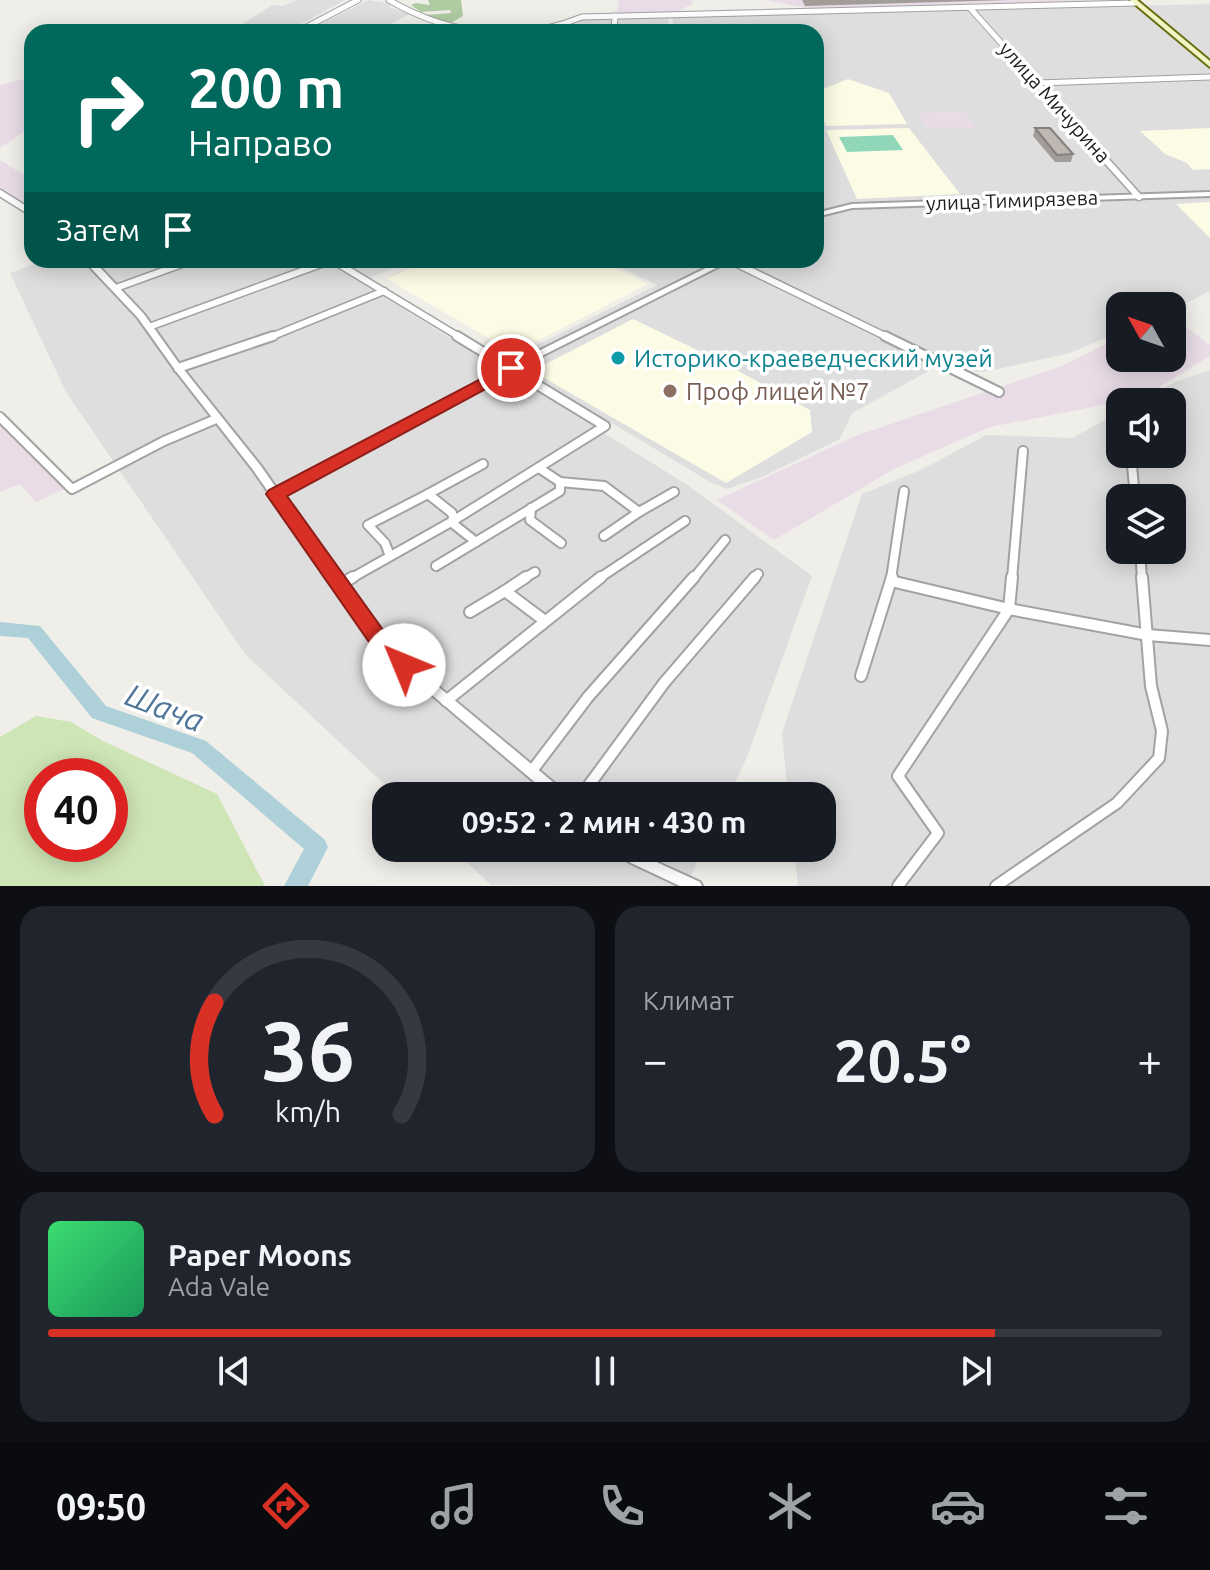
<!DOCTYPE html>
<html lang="ru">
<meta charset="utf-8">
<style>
body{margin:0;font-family:Ubuntu,sans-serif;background:#20242c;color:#f1f3f6;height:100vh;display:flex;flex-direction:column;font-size:30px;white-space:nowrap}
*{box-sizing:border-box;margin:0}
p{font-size:26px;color:#9ea1a6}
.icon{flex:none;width:44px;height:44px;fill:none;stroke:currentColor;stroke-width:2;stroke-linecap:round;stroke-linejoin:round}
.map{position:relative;height:886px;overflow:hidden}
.drawer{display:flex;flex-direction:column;gap:20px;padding:20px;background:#0d0f14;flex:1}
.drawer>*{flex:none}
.top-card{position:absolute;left:24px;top:24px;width:800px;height:244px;border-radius:24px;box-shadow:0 4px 20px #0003;background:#00695c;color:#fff;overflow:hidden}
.needle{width:52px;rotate:310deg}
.buttons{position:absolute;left:1106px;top:292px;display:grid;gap:16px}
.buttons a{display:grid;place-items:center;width:80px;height:80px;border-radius:16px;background:#171b24;box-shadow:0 4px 20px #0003;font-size:40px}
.speed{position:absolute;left:24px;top:758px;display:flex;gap:16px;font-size:40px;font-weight:700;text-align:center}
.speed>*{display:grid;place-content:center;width:104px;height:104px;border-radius:50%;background:#171b24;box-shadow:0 4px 20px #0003;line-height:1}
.speed .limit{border:12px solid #d22;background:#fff;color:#111}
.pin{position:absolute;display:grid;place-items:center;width:68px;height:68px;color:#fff;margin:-34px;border:4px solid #fff;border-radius:50%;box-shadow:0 2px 8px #0007}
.me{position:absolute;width:88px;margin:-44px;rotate:315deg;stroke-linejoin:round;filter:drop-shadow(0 0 6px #0008)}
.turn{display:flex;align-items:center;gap:28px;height:168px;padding:0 32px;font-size:36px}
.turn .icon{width:104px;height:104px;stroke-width:2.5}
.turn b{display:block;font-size:56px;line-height:68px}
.then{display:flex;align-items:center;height:76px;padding:0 32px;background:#0003;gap:16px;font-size:30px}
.big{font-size:60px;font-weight:600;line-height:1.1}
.drawer .tile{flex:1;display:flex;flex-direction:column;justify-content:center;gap:12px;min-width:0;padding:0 28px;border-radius:24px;background:#20242c}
.drawer .dial{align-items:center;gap:0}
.dial svg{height:208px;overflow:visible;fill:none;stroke:#363941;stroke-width:7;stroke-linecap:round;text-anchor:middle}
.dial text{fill:#f1f3f6;stroke:none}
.song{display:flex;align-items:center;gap:24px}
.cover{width:96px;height:96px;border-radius:12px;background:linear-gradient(135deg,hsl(140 70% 55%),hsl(150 70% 35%))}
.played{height:8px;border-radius:4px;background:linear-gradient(90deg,#d93025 85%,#363941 85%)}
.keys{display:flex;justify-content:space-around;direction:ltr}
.heat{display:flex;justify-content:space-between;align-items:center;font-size:44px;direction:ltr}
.drawer .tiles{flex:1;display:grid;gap:20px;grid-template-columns:1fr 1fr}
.tile:last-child{grid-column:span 2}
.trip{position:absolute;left:372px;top:782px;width:464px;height:80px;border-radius:24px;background:#171b24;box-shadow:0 4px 20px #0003;font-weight:600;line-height:80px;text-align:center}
.menu{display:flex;height:128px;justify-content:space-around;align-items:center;background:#090b0e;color:#9ea1a6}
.menu .icon{width:56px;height:56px}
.menu .active{color:#d93025}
.menu b{font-size:36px;color:#f1f3f6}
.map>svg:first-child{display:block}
.residential{fill:#dfdede;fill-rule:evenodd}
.industrial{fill:#e9dce7}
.education{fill:#fcfce6}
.grass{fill:#cee5b5;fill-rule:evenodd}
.forest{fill:#afcba2}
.pitch{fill:#90d7b9}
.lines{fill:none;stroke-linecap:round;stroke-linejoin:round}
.river{fill:#aed1d9;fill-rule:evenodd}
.minor-far3-casing{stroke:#a2a2a2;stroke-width:7}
.minor-far2-casing{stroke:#a2a2a2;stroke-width:9}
.minor-far1-casing{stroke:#a2a2a2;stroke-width:12}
.minor-casing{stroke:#a2a2a2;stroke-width:14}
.tertiary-casing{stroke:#a2a2a2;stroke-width:4}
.secondary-casing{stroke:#686f11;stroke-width:4}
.minor-far3{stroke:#fff;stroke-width:5}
.minor-far2{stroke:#fff;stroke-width:6}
.minor-far1{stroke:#fff;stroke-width:8}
.minor{stroke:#fff;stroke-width:10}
.tertiary{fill:#fff;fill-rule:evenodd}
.secondary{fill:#f3f4c4;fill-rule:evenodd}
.wall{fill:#a39d99}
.building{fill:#beb7b2;stroke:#85807d;stroke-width:2}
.route{fill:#d93025;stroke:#8d1f18;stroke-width:2}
.culture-dot{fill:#0f9aa8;stroke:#fff;stroke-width:3}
.education-dot{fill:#8d6e63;stroke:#fff;stroke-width:3}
.labels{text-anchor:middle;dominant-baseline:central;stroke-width:7;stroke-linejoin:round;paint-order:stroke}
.far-street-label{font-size:20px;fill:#212121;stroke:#fff}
.culture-label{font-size:24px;fill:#0d838f;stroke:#fff;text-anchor:start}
.education-label{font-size:24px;fill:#785e54;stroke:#fff;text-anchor:start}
.near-water-label{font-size:32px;font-style:italic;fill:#507699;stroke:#fff}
</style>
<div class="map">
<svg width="1210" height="886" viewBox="0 0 1210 886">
<rect width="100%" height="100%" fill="#f0eee9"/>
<!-- residential -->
<g class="residential">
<polygon points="297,0 345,0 286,32 230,32 272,5 283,6"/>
<polygon points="368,0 391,4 389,7 410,14 375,32 305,32"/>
<polygon points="1210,4 1210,291 1172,310 1172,306 1120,306 1120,332 1070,353 984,372 936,367 852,413 840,439 764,476 727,489 710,482 507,360 657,285 606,260 816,260 816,32 675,32 672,17"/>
<polygon points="668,18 670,32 574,32 572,28 583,19"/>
<polygon points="46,260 393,260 401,265 360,282 686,484 812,576 747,757 729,796 397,796 245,654 66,392 10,273"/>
<path d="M1210 370V886H798L794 848H822V796H788L782 733 862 494 923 469 986 435 1072 438 1120 412V454H1172V402H1138L1175 382ZM1120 498H1172V550H1120Z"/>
<polygon points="452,848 704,848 686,886 491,885"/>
</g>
<!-- industrial -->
<g class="industrial">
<polygon points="619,0 692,0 692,4 673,14 616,15"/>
<polygon points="765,0 1128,0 806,8"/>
<polygon points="32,77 32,126 0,148 0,85"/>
<polygon points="963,111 977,128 927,127 918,113"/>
<polygon points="0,160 32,180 32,209 0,189"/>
<polygon points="1172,317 1210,345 1210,356 1143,397 990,427 896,468 774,540 717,500 858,435 1062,366 1120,337 1120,358 1172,358"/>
<polygon points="0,424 64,489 36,502 19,484 0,492"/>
</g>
<!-- education -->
<g class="education">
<polygon points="848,79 889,93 907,124 826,126 816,103 816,92"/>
<polygon points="909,128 960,194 857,199 826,130"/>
<polygon points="1210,128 1210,169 1193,170 1187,163 1165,154 1140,131"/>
<polygon points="1210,202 1210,238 1176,204"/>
<polygon points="430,260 599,260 648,284 514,353 387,279"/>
<polygon points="633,319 720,361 810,410 812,432 726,483 532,371"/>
</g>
<!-- grass -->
<path class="grass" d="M36 716 71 722 103 741 217 794 265 886H0V737ZM42 776H110V844H42Z"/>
<!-- forest -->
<polygon class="forest" points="428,0 461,0 463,16 449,24 425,15 451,13 450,10 421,12 411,5 416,3 430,5"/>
<!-- pitch -->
<polygon class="pitch" points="893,135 903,150 847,152 839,137"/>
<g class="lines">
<!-- river -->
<polygon class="river" points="0,622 40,626 106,706 206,741 325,840 328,847 308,886 284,886 304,849 192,753 92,718 28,638 0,636"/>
<!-- minor-far3 casing -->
<g class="minor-far3-casing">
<g id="minor-far3">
<path d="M389 0C449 35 517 44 582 17L1136 3"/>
<polyline points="970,8 1096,149"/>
<polyline points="297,32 358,0"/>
<polyline points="614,32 615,16"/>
<polyline points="1038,83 1210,77"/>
</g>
</g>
<!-- minor-far2 casing -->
<g class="minor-far2-casing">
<g id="minor-far2">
<polyline points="1094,147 1139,197"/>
<polyline points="0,193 32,213"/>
<polyline points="332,260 461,338"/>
<polyline points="729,260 889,338"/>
<polyline points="116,288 193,260"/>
<polyline points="149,327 332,260"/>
<polyline points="268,338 384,291"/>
</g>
</g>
<!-- minor-far1 casing -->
<g class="minor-far1-casing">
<g id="minor-far1">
<polyline points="885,336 999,392"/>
<polyline points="178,368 273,336"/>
<polyline points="0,417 72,489 164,441 216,419"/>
<polyline points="1131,454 1135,498"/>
<polyline points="560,482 604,486 639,512 604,536"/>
<polyline points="531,508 530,520 561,543"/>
<polyline points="639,512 674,492"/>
<polyline points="454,521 452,513 428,494 483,464"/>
<polyline points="451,522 476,542"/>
<polyline points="1140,550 1142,579"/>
<polyline points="390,556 385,543 368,525 428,494"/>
<polyline points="436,566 560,491 560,482 539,468"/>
<polyline points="350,579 451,522 605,426 457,336"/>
<polyline points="523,579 535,572"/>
<polyline points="598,579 685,521"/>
<polyline points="693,579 725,540"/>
<polyline points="753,579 758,574"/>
<polyline points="891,579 904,491"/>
<polyline points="1012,579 1023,451"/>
</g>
</g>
<!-- minor casing -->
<g class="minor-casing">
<g id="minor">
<polyline points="526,577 505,591 545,621"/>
<polyline points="891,581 1009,609 1148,635 1210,640"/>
<polyline points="338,586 353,577"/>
<polyline points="470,612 505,591"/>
<polyline points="861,676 892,577"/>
<polyline points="446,701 601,577"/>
<polyline points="531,772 588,697 694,577"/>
<polyline points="581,796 664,683 755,577"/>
<polyline points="898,886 938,833 898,776 1009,609 1012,577"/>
<polyline points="996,886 1117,803 1159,758 1162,731 1151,686 1142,577"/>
</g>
</g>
<!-- tertiary casing -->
<g class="tertiary-casing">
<g id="tertiary">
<polygon points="1210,192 1210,196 852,208 816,217 816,213 852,204"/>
<polygon points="87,260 93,260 144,314 181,366 261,466 277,489 508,366 722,260 732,260 514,370 282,495 387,644 565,792 567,796 551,796 379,650 253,470 175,370 138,318 87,264"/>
<polygon points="615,848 632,848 639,854 700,882 702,886 680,886 629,862 617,852"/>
</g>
</g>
<!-- secondary casing -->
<g class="secondary-casing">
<polygon id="secondary" points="1130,0 1137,0 1210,61 1210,67"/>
</g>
<!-- minor-far3 -->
<use href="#minor-far3" class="minor-far3"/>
<!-- minor-far2 -->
<use href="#minor-far2" class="minor-far2"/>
<!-- minor-far1 -->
<use href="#minor-far1" class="minor-far1"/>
<!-- minor -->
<use href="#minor" class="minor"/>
<!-- tertiary -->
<use href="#tertiary" class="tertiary"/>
<!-- secondary -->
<use href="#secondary" class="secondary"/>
</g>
<!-- wall -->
<g class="wall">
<polygon points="802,0 1009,0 805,6"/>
<polygon points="1035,128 1073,154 1071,162 1055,162 1033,136"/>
</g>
<!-- building -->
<polygon class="building" points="1035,128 1050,128 1073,154 1057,155"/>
<!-- route -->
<path class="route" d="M511 363 517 365 519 368 517 372 287 496 391 641 415 665 412 671C396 676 387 662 376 652L266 494 269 490Z"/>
<!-- markers -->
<circle class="culture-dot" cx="618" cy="358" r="8"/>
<circle class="education-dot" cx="670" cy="391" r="8"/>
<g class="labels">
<!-- far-street labels -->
<g class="far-street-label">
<text transform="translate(1055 102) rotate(48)">улица Мичурина</text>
<text transform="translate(1012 200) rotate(-2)">улица Тимирязева</text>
</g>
<!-- culture labels -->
<g class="culture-label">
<text x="634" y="358">Историко-краеведческий музей</text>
</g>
<!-- education labels -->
<g class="education-label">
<text x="686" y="391">Проф лицей №7</text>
</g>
<!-- near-water labels -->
<g class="near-water-label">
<text transform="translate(165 707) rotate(21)">Шача</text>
</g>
</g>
</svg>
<div class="buttons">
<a><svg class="needle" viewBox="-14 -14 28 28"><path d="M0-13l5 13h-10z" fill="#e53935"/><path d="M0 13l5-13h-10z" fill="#9ea1a6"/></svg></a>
<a><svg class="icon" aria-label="sound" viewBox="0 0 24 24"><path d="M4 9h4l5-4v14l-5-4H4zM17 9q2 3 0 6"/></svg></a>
<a><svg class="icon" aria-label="layers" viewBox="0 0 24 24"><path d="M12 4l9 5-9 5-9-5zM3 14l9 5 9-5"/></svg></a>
</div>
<div class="speed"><div class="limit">40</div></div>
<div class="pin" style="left:511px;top:368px;background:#d93025"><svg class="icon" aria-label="arrive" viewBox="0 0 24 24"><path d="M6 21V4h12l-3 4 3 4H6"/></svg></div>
<svg class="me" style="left:404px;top:665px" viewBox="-20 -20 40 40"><circle r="19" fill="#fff"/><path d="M0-13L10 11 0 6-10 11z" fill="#d93025"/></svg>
<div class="trip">09:52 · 2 мин · 430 m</div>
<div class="top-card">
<div class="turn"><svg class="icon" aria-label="right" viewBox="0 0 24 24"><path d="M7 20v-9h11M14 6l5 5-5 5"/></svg><div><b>200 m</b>Направо</div></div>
<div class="then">Затем<svg class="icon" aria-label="arrive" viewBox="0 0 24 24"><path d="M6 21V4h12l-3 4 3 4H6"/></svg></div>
</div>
</div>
<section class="drawer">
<div class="tiles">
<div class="tile dial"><svg viewBox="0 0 100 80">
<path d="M14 69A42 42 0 1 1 86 69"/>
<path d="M14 69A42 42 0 0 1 14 26" stroke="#d93025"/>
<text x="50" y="56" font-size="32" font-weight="700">36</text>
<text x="50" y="72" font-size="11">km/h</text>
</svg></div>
<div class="tile"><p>Климат</p>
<div class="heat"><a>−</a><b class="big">20.5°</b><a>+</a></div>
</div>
<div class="tile">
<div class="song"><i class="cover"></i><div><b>Paper Moons</b><p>Ada Vale</p></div></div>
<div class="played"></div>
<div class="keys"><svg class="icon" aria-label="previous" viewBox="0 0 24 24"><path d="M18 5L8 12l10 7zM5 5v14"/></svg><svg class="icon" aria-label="pause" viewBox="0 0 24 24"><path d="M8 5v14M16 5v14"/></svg><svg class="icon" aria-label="next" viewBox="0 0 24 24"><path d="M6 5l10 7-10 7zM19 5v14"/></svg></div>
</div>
</div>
</section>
<nav class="menu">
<b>09:50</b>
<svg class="icon active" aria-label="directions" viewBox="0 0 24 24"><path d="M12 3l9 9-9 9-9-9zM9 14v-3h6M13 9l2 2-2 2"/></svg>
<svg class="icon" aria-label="music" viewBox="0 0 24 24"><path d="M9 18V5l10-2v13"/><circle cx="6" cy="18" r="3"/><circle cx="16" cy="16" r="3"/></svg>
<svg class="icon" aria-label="phone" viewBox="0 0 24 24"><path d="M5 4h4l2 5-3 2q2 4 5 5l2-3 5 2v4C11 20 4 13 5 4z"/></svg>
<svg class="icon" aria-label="climate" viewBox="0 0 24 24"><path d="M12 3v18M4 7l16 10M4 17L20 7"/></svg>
<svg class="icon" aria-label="car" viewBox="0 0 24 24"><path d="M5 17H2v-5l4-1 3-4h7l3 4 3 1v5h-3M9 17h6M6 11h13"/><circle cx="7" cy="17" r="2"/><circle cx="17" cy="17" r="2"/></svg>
<svg class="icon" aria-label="filters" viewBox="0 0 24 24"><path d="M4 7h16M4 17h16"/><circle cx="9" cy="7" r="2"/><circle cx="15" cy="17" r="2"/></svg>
</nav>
